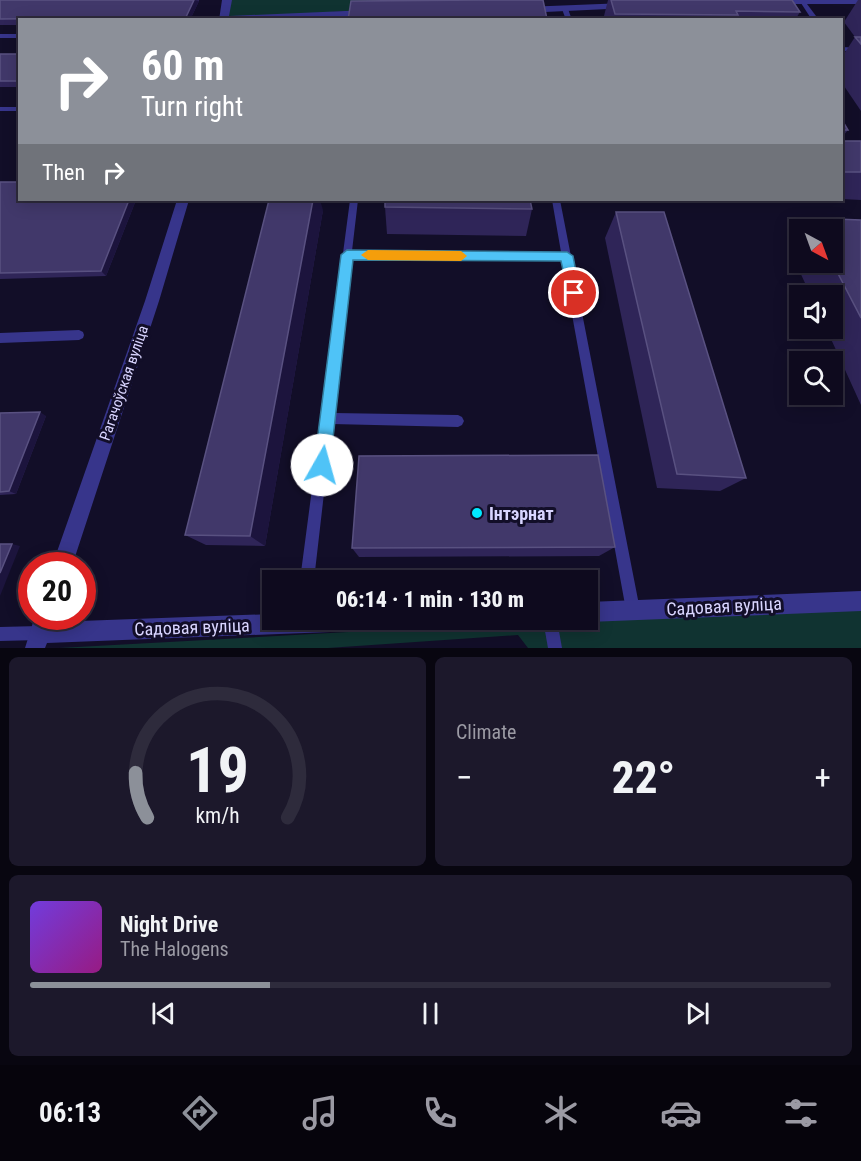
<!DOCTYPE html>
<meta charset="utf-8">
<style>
body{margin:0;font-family:"Roboto Condensed",sans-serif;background:#1c182b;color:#f1f3f6;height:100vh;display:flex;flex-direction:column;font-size:22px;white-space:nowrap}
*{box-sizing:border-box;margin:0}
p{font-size:20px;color:#9b9aa4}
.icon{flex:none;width:33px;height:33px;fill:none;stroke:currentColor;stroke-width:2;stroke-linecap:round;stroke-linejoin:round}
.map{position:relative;height:648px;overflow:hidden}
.drawer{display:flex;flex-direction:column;gap:9px;padding:9px;background:#080610;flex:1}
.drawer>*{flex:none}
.banner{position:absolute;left:18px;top:18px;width:825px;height:183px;border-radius:0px;box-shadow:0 3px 15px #0003,0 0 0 2px #2e2b3c;background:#8c9099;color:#fff;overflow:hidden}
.needle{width:39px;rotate:139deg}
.buttons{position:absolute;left:789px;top:219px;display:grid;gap:12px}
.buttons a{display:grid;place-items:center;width:54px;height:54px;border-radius:0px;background:#0e0a1e;box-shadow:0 3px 15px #0003,0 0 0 2px #2e2b3c;font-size:30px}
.speed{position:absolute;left:18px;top:552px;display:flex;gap:12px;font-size:30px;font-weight:700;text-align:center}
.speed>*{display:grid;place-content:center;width:78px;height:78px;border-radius:50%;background:#0e0a1e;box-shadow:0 3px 15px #0003,0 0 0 2px #2e2b3c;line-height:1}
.speed .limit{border:9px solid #d22;background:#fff;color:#111}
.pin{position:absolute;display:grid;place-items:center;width:51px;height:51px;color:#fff;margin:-26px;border:3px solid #fff;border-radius:50%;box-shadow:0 2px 6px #0007}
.me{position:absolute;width:66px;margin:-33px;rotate:7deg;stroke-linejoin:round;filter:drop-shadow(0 0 4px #0008)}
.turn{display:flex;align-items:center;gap:21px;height:126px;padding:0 24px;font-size:27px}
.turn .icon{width:78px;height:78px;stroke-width:2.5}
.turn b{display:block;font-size:42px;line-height:51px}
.then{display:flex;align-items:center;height:57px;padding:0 24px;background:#0003;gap:12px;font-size:22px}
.big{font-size:45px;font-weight:800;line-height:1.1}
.drawer .card{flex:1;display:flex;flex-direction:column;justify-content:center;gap:9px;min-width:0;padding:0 21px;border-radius:9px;background:#1c182b}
.drawer .dial{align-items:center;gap:0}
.dial svg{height:156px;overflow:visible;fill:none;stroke:#2e2b3c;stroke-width:7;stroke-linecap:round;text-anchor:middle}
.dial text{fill:#f1f3f6;stroke:none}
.song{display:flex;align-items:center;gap:18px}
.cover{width:72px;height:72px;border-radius:9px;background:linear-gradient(135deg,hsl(260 70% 55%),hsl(310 70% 35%))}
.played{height:6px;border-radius:3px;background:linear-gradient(90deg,#8c9099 30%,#2e2b3c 30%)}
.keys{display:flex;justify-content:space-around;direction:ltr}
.heat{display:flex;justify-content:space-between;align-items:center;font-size:33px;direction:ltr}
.drawer .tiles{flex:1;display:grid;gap:9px;grid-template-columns:1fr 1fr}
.card:last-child{grid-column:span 2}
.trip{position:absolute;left:262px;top:570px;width:336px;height:60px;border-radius:0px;background:#0e0a1e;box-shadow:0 3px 15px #0003,0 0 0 2px #2e2b3c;font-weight:800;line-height:60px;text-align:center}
.tab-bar{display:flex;height:96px;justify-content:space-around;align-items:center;background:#06040c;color:#9b9aa4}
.tab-bar .icon{width:42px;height:42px}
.tab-bar .active{color:#8c9099}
.tab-bar b{font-size:27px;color:#f1f3f6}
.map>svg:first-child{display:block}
.green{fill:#103331}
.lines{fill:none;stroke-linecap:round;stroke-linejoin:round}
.service{fill:#37358b;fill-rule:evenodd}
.minor{fill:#37358b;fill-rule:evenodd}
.wall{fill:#2f2558}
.shaded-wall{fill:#1c143d}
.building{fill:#41386a;stroke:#595181;stroke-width:1.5}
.route{fill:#4fc3f7;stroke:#337fa1;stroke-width:1.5}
.slow{fill:#f59e0b}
.poi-dot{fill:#01e9ff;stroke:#120e28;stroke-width:2}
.labels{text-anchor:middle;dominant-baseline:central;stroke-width:6;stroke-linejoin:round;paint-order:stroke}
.street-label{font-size:15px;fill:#d9d5ff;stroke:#120e28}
.near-poi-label{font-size:18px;font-weight:bold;fill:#d9d5ff;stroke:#120e28;text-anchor:start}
.near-street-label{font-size:18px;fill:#d9d5ff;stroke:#120e28}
</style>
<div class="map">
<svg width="861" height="648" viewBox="0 0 861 648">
<rect width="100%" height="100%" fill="#120e28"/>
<!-- green -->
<g class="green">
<polygon points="227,0 513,0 224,19"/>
<polygon points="861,610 861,648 528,648 518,635 328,648 59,648 512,623"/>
</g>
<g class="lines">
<!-- service -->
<g class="service">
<polygon points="799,0 804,0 819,20 812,20"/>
<polygon points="565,7 568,9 572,20 566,20 562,9"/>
<rect x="0" y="34" width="20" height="4"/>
<polygon points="842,47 861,48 861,52 842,51"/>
<rect x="0" y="107" width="20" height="4"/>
<polygon points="350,200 358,200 352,251 561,252 552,200 560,200 640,610 638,615 633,617 628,615 626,610 562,260 352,259 334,413 458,415 462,417 464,421 462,425 458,427 332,424 314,580 300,580"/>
<polygon points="79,330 83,332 84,335 83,338 79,340 0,343 0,333"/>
<polygon points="543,620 557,620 562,648 548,648"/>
<polygon points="39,626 44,628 46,633 44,638 39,640 0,641 0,627"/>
</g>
<!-- minor -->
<g class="minor">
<polygon points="222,0 232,0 229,16 368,10 373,13 368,16 219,20"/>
<polygon points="769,0 861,0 861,4 773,4"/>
<polygon points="626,3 629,4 629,8 524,13 519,10 524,7"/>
<polygon points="177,200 189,200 159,301 72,566 52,566 145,301"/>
<polygon points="861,591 861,611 588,622 582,620 588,620 588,602"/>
<polygon points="273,614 273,620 391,620 388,627 381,630 47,643 45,648 25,648 35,616 55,616 53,622"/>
</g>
</g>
<!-- wall -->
<g class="wall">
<polygon points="0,0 199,0 199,1 190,20 20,20 20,25 0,25"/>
<polygon points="608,0 792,0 800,12 795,20 603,20"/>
<polygon points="858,0 861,0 861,37 855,37 844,22"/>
<polygon points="855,37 861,37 861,111 842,83 842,57"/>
<rect x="0" y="54" width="20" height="33"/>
<polygon points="842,120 848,130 843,136 842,136"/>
<polygon points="842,141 861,141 861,200 842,199"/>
<polygon points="0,182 136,200 106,276 0,279"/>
<polygon points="385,207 532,209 526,236 387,234"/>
<polygon points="323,210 265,546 206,545 185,535"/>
<polygon points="616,212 746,478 720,491 657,488 605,238"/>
<polygon points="810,218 861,220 861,405 826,328 832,328 832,296 811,296 787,244 800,230 800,262 832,262 832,230 800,230"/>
<polygon points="0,413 46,416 16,494 0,495"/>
<polygon points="615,547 599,556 359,557 352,548"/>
</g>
<!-- shaded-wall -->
<g class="shaded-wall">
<polygon points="194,0 199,1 190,20 187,20 186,17"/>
<polygon points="129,200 136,200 106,276 101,271"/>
<polygon points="313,200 320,200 323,210 265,546 250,536"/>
<polygon points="40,412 46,416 16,494 9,491"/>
<polygon points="12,544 20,546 0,596 0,573"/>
</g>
<!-- building -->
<g class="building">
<polygon points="0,0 194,0 186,17 0,19"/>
<polygon points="488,0 543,0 547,19 348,20 351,1"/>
<polygon points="611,0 792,0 800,12 736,11 738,15 615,14"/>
<polygon points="855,37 861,37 861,44"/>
<rect x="0" y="54" width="20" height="27"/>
<polygon points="842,120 848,130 842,130"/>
<rect x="842" y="141" width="19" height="31"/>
<polygon points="0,182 20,182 20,200 129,200 101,271 0,273"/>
<polygon points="269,200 313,200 250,536 185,535"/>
<polygon points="385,200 530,200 532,209 385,207"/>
<polygon points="616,212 664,212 746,478 677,474"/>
<polygon points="810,218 861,220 861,318 832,262 832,230 816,230"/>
<polygon points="40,412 9,491 0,492 0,413"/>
<polygon points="598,455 615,547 352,548 359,456"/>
<polygon points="0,544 12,544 0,573"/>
</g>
<!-- route -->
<polygon class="route" points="347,250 567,252 573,256 580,293 574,298 569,297 561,261 353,260 330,465 327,470 322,473 316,470 314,465 341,255"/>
<!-- slow -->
<polygon class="slow" points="368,250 461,251 467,256 461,261 368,260 361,255"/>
<!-- markers -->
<circle class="poi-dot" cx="477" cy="513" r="6"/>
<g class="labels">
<!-- street labels -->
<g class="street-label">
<text transform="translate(124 383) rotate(-71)">Рагачоўская вуліца</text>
</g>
<!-- near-poi labels -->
<g class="near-poi-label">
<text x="489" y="513">Інтэрнат</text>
</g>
<!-- near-street labels -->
<g class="near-street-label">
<text transform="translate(724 606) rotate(-3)">Садовая вуліца</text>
<text transform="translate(192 627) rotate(-2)">Садовая вуліца</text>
</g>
</g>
</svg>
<div class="buttons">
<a><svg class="needle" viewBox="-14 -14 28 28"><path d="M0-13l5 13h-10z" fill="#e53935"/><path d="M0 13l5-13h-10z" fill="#9b9aa4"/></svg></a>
<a><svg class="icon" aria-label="sound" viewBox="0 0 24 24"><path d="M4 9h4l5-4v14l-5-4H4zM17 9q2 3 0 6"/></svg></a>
<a><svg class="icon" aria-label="search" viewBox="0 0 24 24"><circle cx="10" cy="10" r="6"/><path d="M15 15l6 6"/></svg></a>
</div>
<div class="speed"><div class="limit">20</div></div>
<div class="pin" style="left:574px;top:293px;background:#d93025"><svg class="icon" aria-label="arrive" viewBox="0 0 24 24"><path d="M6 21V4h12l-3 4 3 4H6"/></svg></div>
<svg class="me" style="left:322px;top:465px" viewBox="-20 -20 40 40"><circle r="19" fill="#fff"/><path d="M0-13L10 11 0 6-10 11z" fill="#4fc3f7"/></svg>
<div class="trip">06:14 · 1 min · 130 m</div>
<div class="banner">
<div class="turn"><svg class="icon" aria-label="right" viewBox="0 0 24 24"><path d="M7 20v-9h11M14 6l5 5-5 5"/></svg><div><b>60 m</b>Turn right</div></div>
<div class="then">Then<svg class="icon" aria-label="right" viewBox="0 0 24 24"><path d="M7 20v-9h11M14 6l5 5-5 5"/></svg></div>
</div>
</div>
<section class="drawer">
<div class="tiles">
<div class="card dial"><svg viewBox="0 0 100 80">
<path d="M14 69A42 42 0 1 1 86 69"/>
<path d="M14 69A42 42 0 0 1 8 46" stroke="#8c9099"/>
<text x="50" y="56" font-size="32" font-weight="700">19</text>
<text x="50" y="72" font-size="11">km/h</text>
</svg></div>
<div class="card"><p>Climate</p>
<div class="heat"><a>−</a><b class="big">22°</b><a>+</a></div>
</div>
<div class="card">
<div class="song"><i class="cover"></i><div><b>Night Drive</b><p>The Halogens</p></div></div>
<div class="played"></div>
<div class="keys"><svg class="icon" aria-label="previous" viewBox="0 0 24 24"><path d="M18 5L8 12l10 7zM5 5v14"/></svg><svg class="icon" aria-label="pause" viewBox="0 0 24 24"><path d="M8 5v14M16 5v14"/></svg><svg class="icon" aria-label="next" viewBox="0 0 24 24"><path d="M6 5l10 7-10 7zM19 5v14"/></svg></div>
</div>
</div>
</section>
<nav class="tab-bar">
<b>06:13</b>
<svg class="icon active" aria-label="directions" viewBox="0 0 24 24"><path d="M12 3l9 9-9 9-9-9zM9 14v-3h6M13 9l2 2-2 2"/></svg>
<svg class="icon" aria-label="music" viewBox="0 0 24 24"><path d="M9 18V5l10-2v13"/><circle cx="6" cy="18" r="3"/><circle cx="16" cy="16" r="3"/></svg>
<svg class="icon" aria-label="phone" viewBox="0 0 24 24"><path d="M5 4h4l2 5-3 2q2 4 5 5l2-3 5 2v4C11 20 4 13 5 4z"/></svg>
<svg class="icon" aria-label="climate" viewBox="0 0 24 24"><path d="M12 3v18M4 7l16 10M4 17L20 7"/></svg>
<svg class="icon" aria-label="car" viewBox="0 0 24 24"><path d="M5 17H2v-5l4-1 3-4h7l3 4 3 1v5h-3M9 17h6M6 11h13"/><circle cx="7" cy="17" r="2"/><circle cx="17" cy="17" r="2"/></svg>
<svg class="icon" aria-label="filters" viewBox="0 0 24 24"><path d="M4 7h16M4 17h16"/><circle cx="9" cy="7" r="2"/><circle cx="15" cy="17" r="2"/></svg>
</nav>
